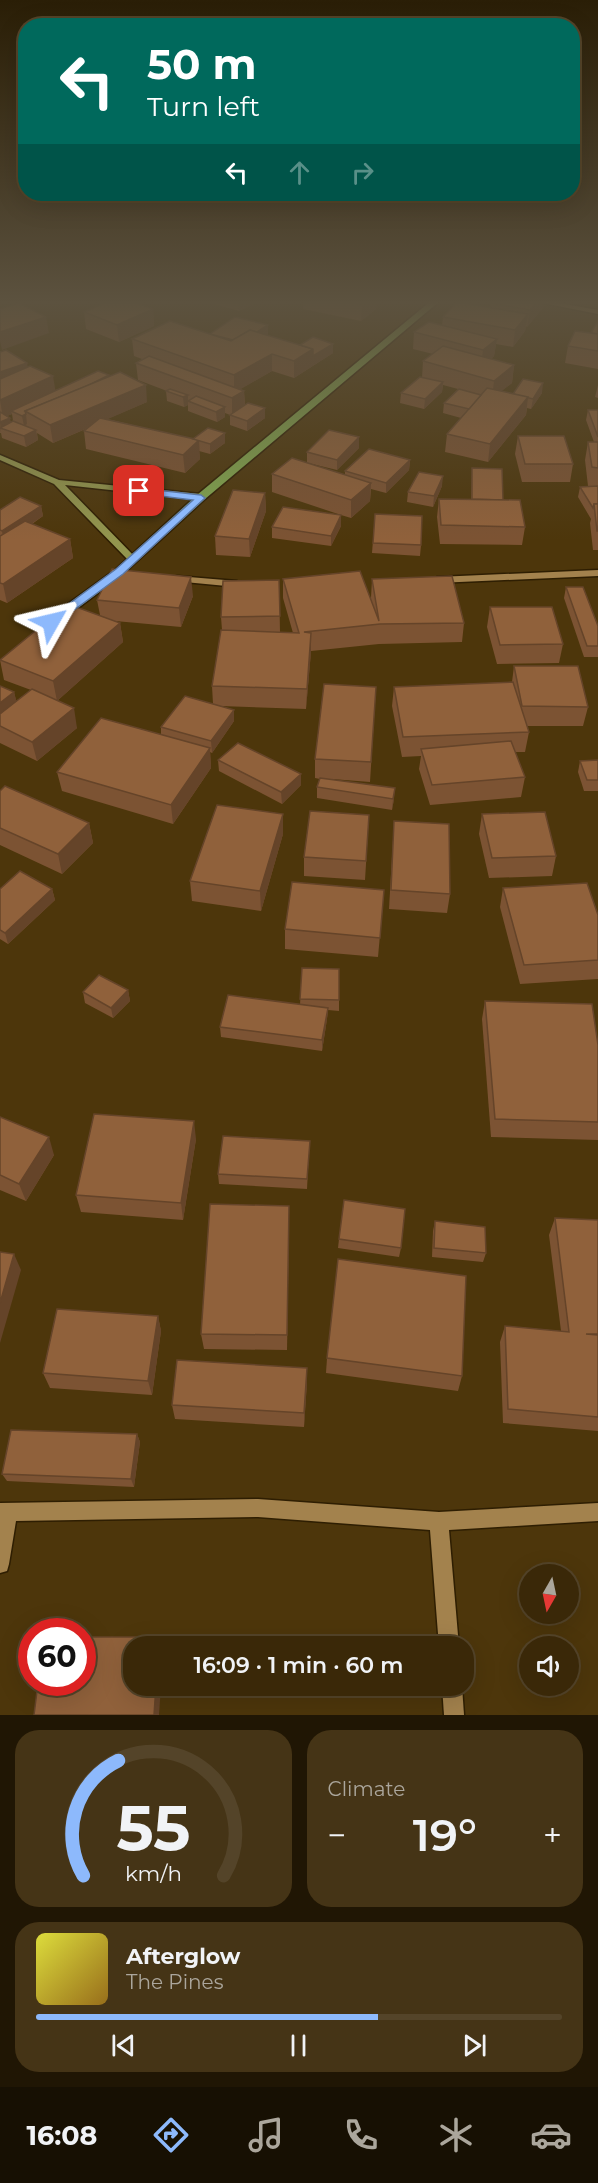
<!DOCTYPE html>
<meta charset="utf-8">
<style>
body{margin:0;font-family:Montserrat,sans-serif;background:#453416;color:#f1f3f6;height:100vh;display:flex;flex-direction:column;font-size:22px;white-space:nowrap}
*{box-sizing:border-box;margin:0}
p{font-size:20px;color:#aba69c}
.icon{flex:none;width:33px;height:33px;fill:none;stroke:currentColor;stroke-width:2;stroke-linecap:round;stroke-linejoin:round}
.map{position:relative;height:1715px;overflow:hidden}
.drawer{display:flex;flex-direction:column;gap:15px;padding:15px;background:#201604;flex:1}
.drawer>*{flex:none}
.banner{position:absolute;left:18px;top:18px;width:562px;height:183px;border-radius:24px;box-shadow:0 6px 24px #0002,0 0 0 2px #544429;background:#00695c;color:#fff;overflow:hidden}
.needle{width:39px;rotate:189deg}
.buttons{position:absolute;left:519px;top:1564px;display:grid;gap:12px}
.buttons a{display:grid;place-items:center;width:60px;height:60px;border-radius:50%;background:#3a2808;box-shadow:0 6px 24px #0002,0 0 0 2px #544429;font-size:30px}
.speed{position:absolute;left:18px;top:1618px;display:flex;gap:12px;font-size:30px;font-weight:700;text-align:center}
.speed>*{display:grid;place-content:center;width:78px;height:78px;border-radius:50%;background:#3a2808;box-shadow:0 6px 24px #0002,0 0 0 2px #544429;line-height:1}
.speed .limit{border:9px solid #d22;background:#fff;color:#111}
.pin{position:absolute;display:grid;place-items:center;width:51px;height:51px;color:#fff;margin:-26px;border-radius:12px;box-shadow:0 3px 9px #0006}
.me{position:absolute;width:66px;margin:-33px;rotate:53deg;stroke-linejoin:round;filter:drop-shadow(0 0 4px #0008)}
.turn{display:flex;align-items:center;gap:21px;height:126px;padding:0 30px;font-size:27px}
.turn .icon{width:78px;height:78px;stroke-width:2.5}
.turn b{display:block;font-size:42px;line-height:51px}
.lanes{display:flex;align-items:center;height:57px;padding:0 30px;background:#0003;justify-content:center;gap:30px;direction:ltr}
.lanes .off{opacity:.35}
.big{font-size:45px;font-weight:600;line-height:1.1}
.drawer .widget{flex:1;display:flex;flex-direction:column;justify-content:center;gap:9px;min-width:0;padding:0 21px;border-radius:24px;background:#453416}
.drawer .dial{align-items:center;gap:0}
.dial svg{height:156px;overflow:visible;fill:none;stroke:#544429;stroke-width:7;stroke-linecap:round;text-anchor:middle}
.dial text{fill:#f1f3f6;stroke:none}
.song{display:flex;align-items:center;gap:18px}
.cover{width:72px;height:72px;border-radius:9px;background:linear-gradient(135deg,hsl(60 70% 55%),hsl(40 70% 35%))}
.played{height:6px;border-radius:3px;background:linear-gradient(90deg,#8db9fc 65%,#544429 65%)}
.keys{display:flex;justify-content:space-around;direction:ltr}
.heat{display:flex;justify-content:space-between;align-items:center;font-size:33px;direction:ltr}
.drawer .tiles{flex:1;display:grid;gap:15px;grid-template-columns:1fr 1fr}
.widget:last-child{grid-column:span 2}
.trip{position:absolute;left:123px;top:1636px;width:351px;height:60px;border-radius:24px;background:#3a2808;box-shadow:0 6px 24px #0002,0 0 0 2px #544429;font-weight:600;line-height:60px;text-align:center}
.menu{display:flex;height:96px;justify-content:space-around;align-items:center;background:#171003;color:#aba69c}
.menu .icon{width:42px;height:42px}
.menu .active{color:#8db9fc}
.menu b{font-size:27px;color:#f1f3f6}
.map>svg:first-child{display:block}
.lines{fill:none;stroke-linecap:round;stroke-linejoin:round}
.street-casing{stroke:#2e1e02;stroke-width:3}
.secondary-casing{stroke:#2e1e02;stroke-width:3}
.primary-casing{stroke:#2e1e02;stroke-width:3}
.street{fill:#a3824d;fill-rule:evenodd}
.secondary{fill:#93964e;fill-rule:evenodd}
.primary{fill:#83a950;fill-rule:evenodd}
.wall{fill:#7c5333;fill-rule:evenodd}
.shaded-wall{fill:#654429}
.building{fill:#90613b;stroke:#654429;stroke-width:1.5}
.route{fill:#8db9fc;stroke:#5c78a4;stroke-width:1.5}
</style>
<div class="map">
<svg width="598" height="1715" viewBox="0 0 598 1715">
<rect width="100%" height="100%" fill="#4d360b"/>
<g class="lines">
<!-- street casing -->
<g class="street-casing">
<g id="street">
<polygon points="528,300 543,300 598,310 598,314"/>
<polygon points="598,570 598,576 437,583 432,580 437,577"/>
<polygon points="177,576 237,581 242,584 237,587 174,581 174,577"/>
<polygon points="258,1499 439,1512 598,1503 598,1521 449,1530 459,1647 439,1647 430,1530 258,1517 16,1521 9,1564 7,1571 0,1573 0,1503"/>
<polygon points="442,1686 462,1686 464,1715 444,1715"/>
</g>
</g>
<!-- secondary casing -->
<g class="secondary-casing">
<polygon id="secondary" points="0,455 59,480 201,494 205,497 201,500 65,485 135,557 137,559 132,562 129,561 54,484 0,460"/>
</g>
<!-- primary casing -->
<g class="primary-casing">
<polygon id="primary" points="432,300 441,300 205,499 123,574 62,620 54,620 54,614 115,570 197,495"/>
</g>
<!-- street -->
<use href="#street" class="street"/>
<!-- secondary -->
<use href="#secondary" class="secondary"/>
<!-- primary -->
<use href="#primary" class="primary"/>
</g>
<!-- wall -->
<g class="wall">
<polygon points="95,300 134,300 132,301 153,309 154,326 119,342 86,329 84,312 106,302"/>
<polygon points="207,300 255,300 255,303 239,311 207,302"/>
<polygon points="303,300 377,300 376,309 361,321 303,309"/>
<polygon points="389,300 405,300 402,303"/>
<polygon points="493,300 544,300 543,308 527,327 526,326 525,331 513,347 496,344 494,356 491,359 514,365 512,383 501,391 513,394 542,393 531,409 527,408 526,415 488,462 445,452 447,434 461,418 443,413 444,403 458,389 443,385 442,392 424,409 400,403 401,393 422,377 423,361 433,354 413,349 414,332 442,325 443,317 490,307 491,303"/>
<polygon points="598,321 598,369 565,363 568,346 591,333"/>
<polygon points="210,334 268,335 267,335 300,345 333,344 333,353 294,378 272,371 240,389 244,391 245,405 265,418 247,431 230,425 230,415 225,413 225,417 217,422 188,411 188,405 184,407 167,401 166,391 167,391 138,380 136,363 142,359 134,356 132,339"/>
<path d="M0 352 28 367 55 390 109 375V376L147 402 107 419 193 439 225 443 210 454 199 451 200 459 185 473 86 449 84 431 88 428 53 443 37 433 38 440 26 447 2 438 1 433H0ZM12 414 13 421 19 424 11 422 7 416Z"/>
<polygon points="598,385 598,398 595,397"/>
<polygon points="588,410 598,410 598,550 593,550 590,523 591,519 578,497 580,487 593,486 588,486 585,460 588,442 594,442 586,420"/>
<polygon points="518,436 573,464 570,482 522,482 515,454"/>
<polygon points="359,448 337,470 308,463 345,475 345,471 410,460 409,470 386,493 371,489 370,501 351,518 341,515 341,526 331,546 272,538 272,527 341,515 272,492 272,474 307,463 307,452"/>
<polygon points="472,468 503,500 525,527 522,545 440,544 437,517 439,499 471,499"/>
<polygon points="442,486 433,507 407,502 408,492"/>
<polygon points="265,493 266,511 250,557 216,555 215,536"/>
<polygon points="41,506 43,516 32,524 70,539 73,558 7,603 0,600 0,510"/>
<polygon points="375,514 421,545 420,556 372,553"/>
<polygon points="283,579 371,598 372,579 464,623 462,642 379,644 311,651 306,709 220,706 234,721 212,753 210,752 211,768 173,824 62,791 57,772 161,735 161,727 213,704 212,686 222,630 221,617 279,580 280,632 293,633 283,598"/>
<polygon points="566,587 598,626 598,657 584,657 564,598"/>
<polygon points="193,596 181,627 115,621 120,623 123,642 57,701 77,728 37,761 0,743 0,686 14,692 16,701 31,690 4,680 0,660 100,615 97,600"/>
<polygon points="490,607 563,644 559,663 497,664 487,627"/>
<polygon points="514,666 588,707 583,726 527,726 529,732 525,752 515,752 525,777 521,797 430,805 419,769 421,756 402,757 392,706 394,687 512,682"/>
<polygon points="376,687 370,782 332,779 394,799 392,810 317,798 317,787 320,779 315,778 315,759"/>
<polygon points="218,760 301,785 282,804 219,771"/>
<polygon points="598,760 598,791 584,791 578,772 580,761"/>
<polygon points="0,791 89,823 93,843 62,874 0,845"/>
<polygon points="482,814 556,856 552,876 489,878 479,834"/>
<polygon points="369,815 365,880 304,876 304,857"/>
<polygon points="394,821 450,894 447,913 389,909"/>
<polygon points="283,834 261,911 192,901 190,881"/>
<polygon points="503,888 598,915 598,979 520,984 500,907"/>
<polygon points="0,889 52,889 55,900 8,944 0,939"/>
<polygon points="384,890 378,957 285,949 285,929"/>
<polygon points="302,968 339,1000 339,1011 328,1010 327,1019 322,1051 221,1037 220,1027 300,1005"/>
<polygon points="128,990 130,1001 113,1018 85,1003 83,992"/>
<polygon points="485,1001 598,1045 598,1140 491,1137 482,1019"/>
<polygon points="0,1117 54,1155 26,1201 0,1190"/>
<polygon points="196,1139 183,1220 81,1212 76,1195"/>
<polygon points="309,1151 307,1189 219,1184 218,1174"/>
<polygon points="555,1218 598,1220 598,1431 503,1423 500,1342 505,1326 561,1331 549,1235"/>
<polygon points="435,1221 486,1253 483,1262 432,1257 433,1231"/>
<polygon points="289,1223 287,1350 204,1349 201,1334"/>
<polygon points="339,1239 401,1248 399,1257 338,1248"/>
<polygon points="158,1316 161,1331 152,1395 50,1388 43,1373"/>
<polygon points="327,1358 462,1376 458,1391 326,1373"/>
<polygon points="307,1382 304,1427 175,1419 172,1405"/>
<polygon points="137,1434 140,1442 134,1487 7,1481 2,1474"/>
</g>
<!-- shaded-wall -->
<g class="shaded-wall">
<polygon points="242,300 255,300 255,303 239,311 238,302"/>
<polygon points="367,300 377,300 376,309 361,321 362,305"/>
<polygon points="538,300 544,300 543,308 527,327 530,310"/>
<polygon points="153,309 154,326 119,342 117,325"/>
<polygon points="528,314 525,331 513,347 515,330"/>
<polygon points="46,317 49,333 2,350 0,341 0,332"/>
<polygon points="268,325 268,335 242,352 242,342"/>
<polygon points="497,339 494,356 481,367 483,350"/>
<polygon points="333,344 333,353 294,378 294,361 313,349"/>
<polygon points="272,354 272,371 234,393 234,375"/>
<polygon points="27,363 30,380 0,391 0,372"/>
<polygon points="514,365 512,383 492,399 494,381"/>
<polygon points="53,376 56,394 11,411 12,414 3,418 0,400"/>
<polygon points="443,382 442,392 424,409 425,399"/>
<polygon points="543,383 542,393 531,409 533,399"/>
<polygon points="146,385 147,402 53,443 50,425"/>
<polygon points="244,391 245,408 232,416 232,398"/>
<polygon points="188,395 188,405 184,407 183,397"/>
<polygon points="528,397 526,415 488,462 490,444"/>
<polygon points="225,407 225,417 217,422 216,412"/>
<polygon points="265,408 265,418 247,431 247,421"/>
<polygon points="26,414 27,424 24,426 22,416"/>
<polygon points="10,418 12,428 0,428 1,433 0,422"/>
<polygon points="36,430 38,440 26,447 24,436"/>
<polygon points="225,433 225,443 210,454 210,444"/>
<polygon points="359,437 359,448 337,470 337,460"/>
<polygon points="199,440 200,459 185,473 183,455"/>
<polygon points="410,460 409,470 386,493 386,483"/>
<polygon points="443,476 442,486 433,507 434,496"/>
<polygon points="371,483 370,501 351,518 351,500"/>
<polygon points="265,493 266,511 250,557 249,539"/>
<polygon points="41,506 43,516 4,542 2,531"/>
<polygon points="341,515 341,526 331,546 331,536"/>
<polygon points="70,539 73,558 7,603 3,584"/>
<polygon points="191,577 193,596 181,627 179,608"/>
<polygon points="120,623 123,642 57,701 53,681"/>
<polygon points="311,633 311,653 306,709 307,689"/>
<polygon points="14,692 17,703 0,716 0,703"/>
<polygon points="74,708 77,728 37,761 32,742"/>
<polygon points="234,710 234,721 212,753 211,741"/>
<polygon points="210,748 211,768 173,824 171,805"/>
<polygon points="301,774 301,785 282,804 281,792"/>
<polygon points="395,788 394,799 392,810 393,799"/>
<polygon points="283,814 283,834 261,911 260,891"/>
<polygon points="89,823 93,843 62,874 58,854"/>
<polygon points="52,889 55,900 8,944 5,933"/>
<polygon points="128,990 130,1001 113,1018 111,1008"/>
<polygon points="328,1008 327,1019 322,1051 322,1040"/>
<polygon points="194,1121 196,1139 183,1220 181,1203"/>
<polygon points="49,1137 54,1155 26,1201 19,1184"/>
<polygon points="289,1206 289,1223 287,1350 287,1335"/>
<polygon points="14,1254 21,1270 0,1343 0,1303"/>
<polygon points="158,1316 161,1331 152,1395 148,1381"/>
<polygon points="307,1368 307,1382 304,1427 304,1413"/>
<polygon points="137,1434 140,1442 134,1487 131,1479"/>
<polygon points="159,1637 163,1646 163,1647 159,1647"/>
<polygon points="156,1686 161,1686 159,1715 154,1715"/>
</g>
<!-- building -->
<g class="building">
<polygon points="112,300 129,300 153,309 117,325 84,312"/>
<polygon points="339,300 367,300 362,305"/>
<polygon points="493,300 538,300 530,310 491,303"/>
<polygon points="457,302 528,314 515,330 443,317"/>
<polygon points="19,303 46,317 0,332 0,309"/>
<polygon points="235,317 268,325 257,332 250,330 233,340 210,334"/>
<polygon points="170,321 231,341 250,330 313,349 294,361 272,354 234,375 132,339"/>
<polygon points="598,321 598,334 591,333"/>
<polygon points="429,322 497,339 483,350 414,332"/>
<polygon points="575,331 598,334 598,351 568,346"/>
<polygon points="313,337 333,344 313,356 313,349 300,345"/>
<polygon points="443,346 514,365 494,381 423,361"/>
<polygon points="6,350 27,363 0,372 0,352"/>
<polygon points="149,356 244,391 232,398 136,363"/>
<polygon points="30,366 53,376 0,400 0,379"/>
<polygon points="98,371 109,375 89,385 25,411 26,414 22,416 11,411"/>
<polygon points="120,372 146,385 50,425 25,411"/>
<polygon points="420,377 443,382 425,399 401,393"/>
<polygon points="523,379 543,383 533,399 513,394"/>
<polygon points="487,388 528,397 490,444 447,434"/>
<polygon points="170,389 188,395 183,397 166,391"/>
<polygon points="459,389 481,395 469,409 444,403"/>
<polygon points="196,396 225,407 216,412 188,401"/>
<polygon points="248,403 265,408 247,421 230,415"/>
<polygon points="588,410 598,410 598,437"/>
<polygon points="0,412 10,418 0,422"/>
<polygon points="100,418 199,440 183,455 84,431"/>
<polygon points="13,421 36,430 24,436 0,428"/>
<polygon points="208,428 225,433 210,444 193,439"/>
<polygon points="329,430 359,437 337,460 307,452"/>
<polygon points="518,436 564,436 573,464 525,464"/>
<polygon points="588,442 598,442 598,468 592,467"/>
<polygon points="369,449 410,460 386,483 345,471"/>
<polygon points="292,458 371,483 351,500 272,474"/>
<polygon points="472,468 502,469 503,500 472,499"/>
<polygon points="419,472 443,476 434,496 408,492"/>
<polygon points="598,486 598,504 594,504 593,508 580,487"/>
<polygon points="233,490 265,493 249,539 215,536"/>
<polygon points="20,497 41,506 2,531 0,530 0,510"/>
<polygon points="439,499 520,500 525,527 441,525"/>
<polygon points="594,504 598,504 598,531 597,531"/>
<polygon points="283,507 341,515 331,536 272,527"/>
<polygon points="375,514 422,516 421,545 373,543"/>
<polygon points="25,521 70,539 3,584 0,583 0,536"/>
<polygon points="112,569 191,577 179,608 97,600"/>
<polygon points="360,571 379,621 372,579 452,576 464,623 380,624 304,632 311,633 307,689 212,686 221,630 299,633 283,579"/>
<polygon points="279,580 280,616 221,617 223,581"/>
<polygon points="566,587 583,587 598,626 598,646 587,646"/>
<polygon points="68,604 120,623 53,681 0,660"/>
<polygon points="490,607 552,607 563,644 500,645"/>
<polygon points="514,666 578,666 588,707 522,706"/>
<polygon points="513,682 529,732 403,737 394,687"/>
<polygon points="324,684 376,687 371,762 315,759"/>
<polygon points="0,686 14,692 0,703"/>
<polygon points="32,689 74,708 32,742 0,726 0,714"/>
<polygon points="185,696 234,710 211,741 161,727"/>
<polygon points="101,718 210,748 171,805 57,772"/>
<polygon points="511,741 525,777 432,785 421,749"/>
<polygon points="238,743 301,774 281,792 218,760"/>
<polygon points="598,760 598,780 587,780 580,761"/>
<polygon points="320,778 395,788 393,799 317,787"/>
<polygon points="5,786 89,823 58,854 0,828 0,791"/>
<polygon points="217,805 283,814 260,891 190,881"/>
<polygon points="310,811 369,815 366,861 304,857"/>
<polygon points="545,812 556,856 492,858 482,814"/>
<polygon points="394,821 449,824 450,894 391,890"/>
<polygon points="20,871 52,889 5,933 0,930 0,889"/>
<polygon points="292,882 384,890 380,938 285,929"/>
<polygon points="587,883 598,915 598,960 524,965 503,888"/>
<polygon points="302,968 339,969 339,1000 300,999"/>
<polygon points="99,975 128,990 111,1008 83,992"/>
<polygon points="228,995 328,1008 322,1040 220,1027"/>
<polygon points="485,1001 592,1004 598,1045 598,1122 495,1119"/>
<polygon points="94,1114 194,1121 181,1203 76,1195"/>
<polygon points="0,1117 49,1137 19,1184 0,1175"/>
<polygon points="223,1136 310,1141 307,1179 218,1174"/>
<polygon points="344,1200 405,1209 401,1248 339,1239"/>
<polygon points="210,1204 289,1206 287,1335 201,1334"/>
<polygon points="555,1218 598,1220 598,1334 586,1334 598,1335 598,1417 508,1409 505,1326 569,1332"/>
<polygon points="435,1221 485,1227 486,1253 434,1248"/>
<polygon points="0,1252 14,1254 0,1303"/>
<polygon points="338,1259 466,1276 462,1376 327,1358"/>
<polygon points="57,1309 158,1316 148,1381 43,1373"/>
<polygon points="177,1360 307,1368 304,1413 172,1405"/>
<polygon points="11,1430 137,1434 131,1479 2,1474"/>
<polygon points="82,1637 159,1637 159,1647 134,1647 134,1686 156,1686 154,1715 34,1715 38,1683 82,1683"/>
</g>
<!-- sky -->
<linearGradient id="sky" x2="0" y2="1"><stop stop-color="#2a1e06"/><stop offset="0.56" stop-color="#5c523f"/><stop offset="1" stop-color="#5c523f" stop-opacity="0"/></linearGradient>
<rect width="598" height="540" fill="url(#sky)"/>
<!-- route -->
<polygon class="route" points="139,488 201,495 205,498 123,574 55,624 47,624 47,620 116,569 193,500 135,493 134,491"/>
</svg>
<div class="buttons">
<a><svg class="needle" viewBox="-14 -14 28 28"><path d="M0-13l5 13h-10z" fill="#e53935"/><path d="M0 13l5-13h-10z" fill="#aba69c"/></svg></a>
<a><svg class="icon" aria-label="sound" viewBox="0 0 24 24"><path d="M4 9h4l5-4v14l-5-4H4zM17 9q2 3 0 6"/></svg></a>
</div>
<div class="speed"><div class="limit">60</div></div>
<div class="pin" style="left:139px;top:491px;background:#d93025"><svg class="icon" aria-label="arrive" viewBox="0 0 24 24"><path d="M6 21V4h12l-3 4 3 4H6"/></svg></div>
<svg class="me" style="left:51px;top:622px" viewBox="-20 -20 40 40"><path d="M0-17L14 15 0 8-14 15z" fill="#8db9fc" stroke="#fff" stroke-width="4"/></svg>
<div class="trip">16:09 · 1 min · 60 m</div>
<div class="banner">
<div class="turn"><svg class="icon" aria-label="left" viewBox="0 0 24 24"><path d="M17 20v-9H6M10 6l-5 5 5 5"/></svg><div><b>50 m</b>Turn left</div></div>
<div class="lanes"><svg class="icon" aria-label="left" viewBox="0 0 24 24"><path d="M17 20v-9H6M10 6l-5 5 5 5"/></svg><svg class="icon off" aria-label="ahead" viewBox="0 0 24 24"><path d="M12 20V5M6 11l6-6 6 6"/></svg><svg class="icon off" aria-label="right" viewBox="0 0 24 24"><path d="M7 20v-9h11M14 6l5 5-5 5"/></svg></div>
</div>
</div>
<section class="drawer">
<div class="tiles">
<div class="widget dial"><svg viewBox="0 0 100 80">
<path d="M14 69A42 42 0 1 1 86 69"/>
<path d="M14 69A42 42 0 0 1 32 10" stroke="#8db9fc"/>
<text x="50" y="56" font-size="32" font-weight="700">55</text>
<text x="50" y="72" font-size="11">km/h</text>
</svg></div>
<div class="widget"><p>Climate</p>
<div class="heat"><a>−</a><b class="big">19°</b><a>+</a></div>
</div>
<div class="widget">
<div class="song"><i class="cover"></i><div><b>Afterglow</b><p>The Pines</p></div></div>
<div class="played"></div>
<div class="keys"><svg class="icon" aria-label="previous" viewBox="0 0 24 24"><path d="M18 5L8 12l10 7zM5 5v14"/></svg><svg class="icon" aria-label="pause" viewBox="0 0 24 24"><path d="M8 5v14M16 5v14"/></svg><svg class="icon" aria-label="next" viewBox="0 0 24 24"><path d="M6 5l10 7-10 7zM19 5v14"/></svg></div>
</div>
</div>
</section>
<nav class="menu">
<b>16:08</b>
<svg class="icon active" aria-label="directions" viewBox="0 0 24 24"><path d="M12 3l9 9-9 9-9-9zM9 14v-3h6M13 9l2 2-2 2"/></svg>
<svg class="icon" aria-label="music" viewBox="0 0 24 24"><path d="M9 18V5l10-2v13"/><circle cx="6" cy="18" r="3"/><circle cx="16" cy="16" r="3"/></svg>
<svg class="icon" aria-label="phone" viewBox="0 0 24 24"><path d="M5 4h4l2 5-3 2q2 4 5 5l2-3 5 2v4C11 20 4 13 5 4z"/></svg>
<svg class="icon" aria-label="climate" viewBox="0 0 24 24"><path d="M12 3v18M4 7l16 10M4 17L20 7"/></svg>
<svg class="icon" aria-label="car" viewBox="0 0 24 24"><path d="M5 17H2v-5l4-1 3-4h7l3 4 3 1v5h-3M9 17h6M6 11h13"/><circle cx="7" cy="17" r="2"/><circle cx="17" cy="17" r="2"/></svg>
</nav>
